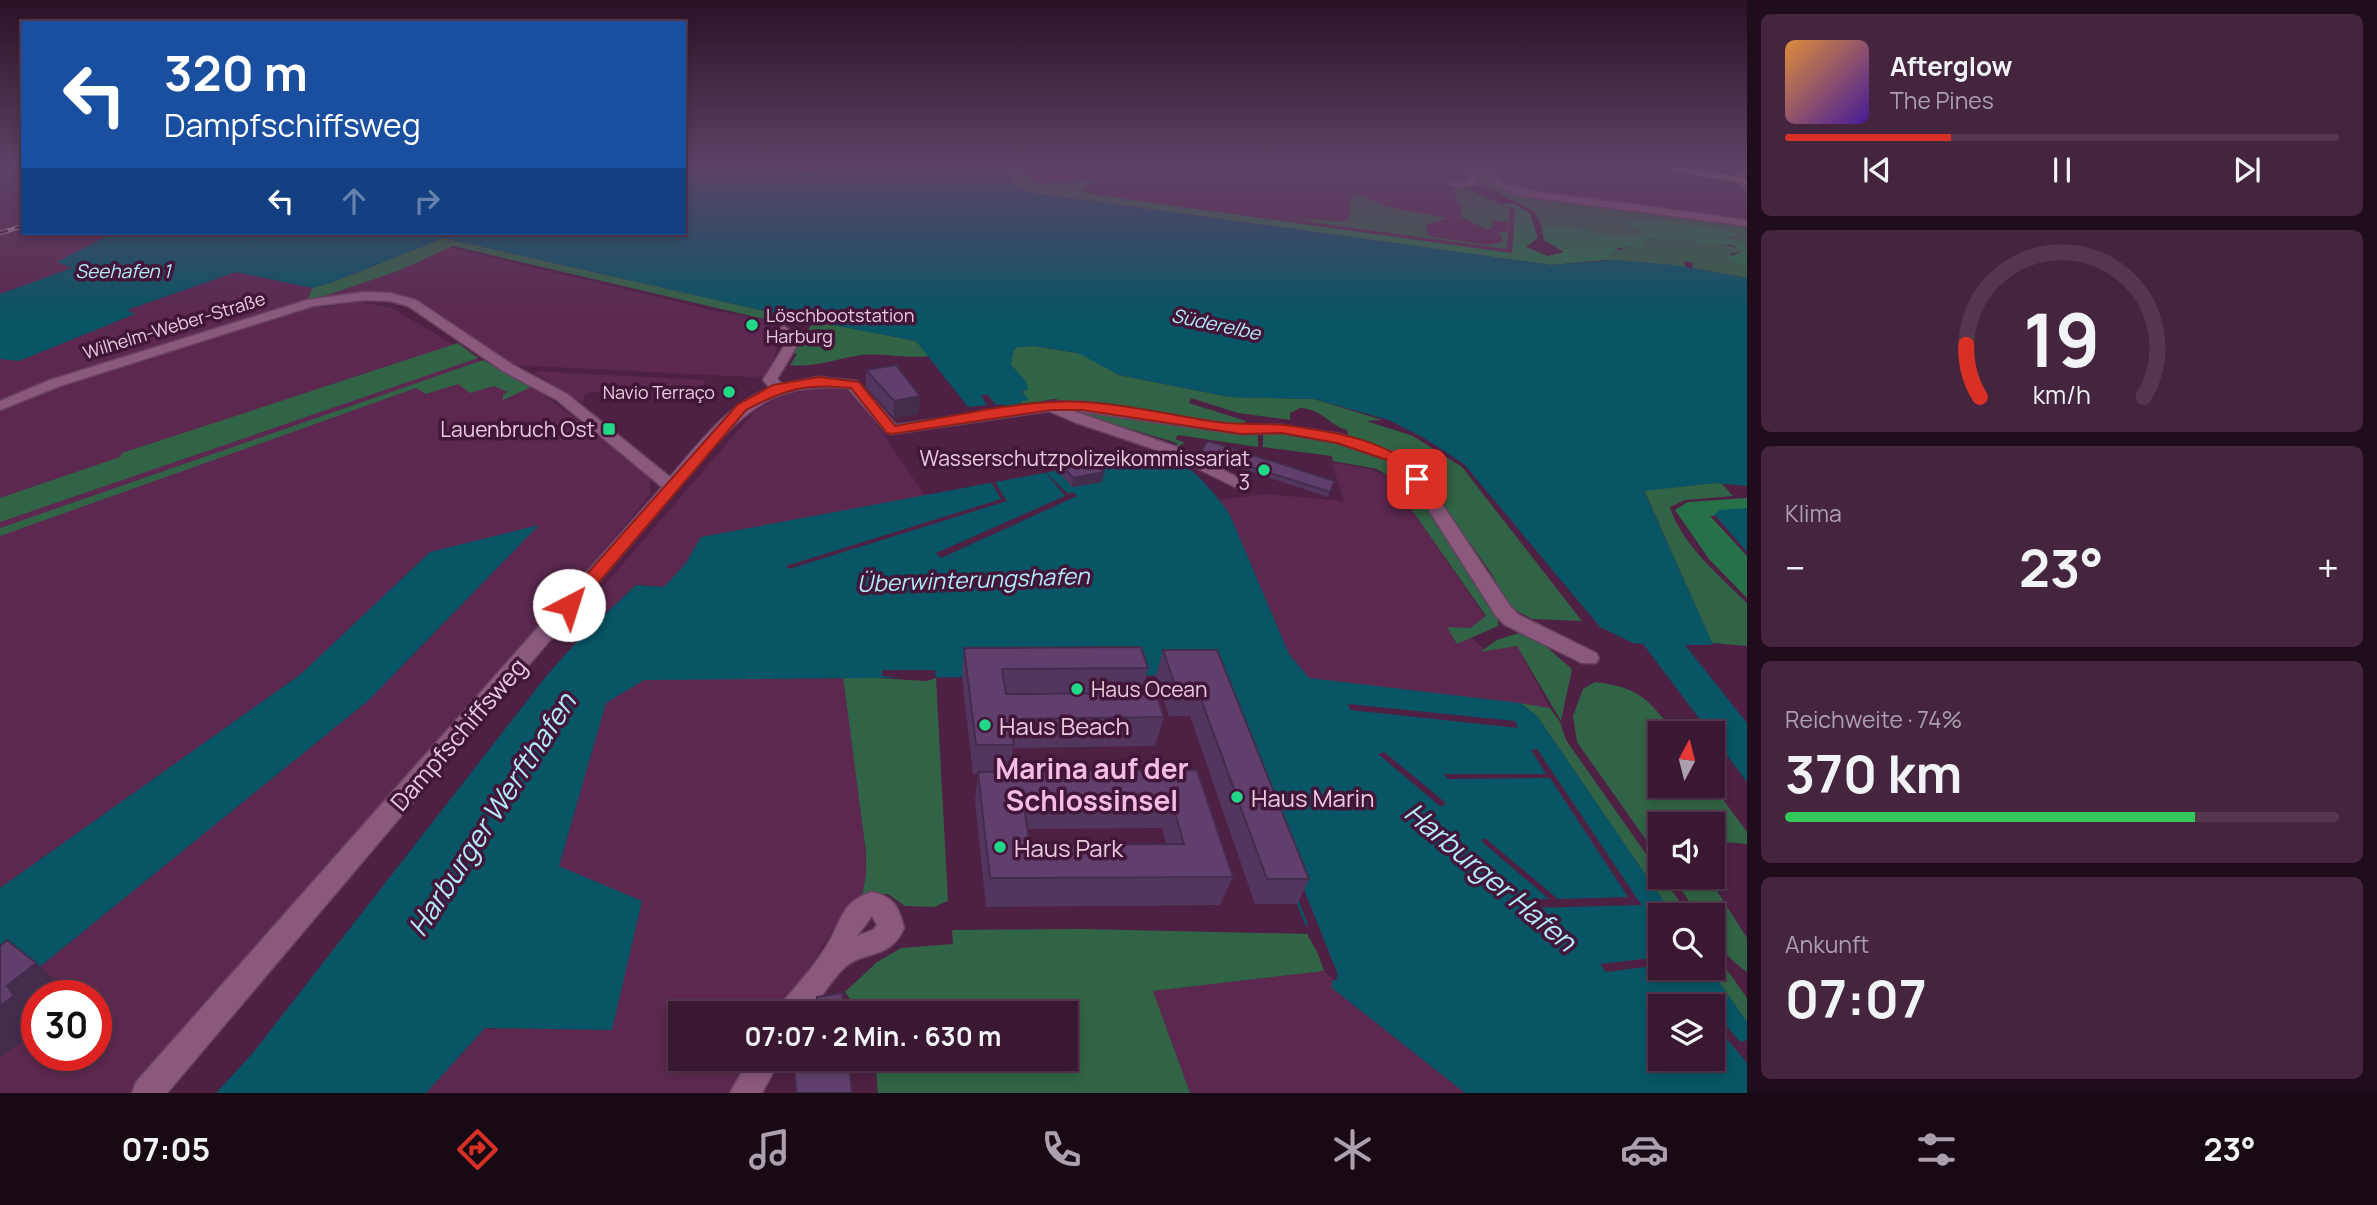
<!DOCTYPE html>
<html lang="de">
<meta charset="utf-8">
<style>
body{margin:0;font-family:Manrope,sans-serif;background:#45253e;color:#f1f3f6;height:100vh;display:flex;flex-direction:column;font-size:26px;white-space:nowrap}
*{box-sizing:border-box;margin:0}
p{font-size:23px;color:#aba0ac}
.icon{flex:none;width:38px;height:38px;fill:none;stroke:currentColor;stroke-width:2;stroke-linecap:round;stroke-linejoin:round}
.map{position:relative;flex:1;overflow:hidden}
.panel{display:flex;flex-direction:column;gap:14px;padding:14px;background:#200d1c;width:630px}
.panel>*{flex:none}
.guide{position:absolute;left:21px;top:21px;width:665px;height:214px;border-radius:0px;box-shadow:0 4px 10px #0003,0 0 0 2px #54374d;background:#1a4fa0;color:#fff;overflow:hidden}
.needle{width:46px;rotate:7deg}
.tools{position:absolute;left:1648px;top:721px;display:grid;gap:14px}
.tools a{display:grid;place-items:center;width:77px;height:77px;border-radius:0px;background:#3a1832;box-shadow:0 4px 10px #0003,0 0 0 2px #54374d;font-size:35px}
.speed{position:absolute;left:21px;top:980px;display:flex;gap:14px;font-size:35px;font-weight:700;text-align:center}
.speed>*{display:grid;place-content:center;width:91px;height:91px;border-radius:50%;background:#3a1832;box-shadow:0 4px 10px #0003,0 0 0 2px #54374d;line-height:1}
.speed .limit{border:10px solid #d22;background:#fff;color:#111}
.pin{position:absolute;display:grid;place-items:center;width:60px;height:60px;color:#fff;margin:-30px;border-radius:14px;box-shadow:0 4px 10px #0006}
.me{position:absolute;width:77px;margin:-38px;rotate:40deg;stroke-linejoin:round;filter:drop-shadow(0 0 5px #0008)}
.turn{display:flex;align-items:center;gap:24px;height:147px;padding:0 28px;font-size:32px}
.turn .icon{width:91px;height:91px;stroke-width:2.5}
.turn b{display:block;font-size:49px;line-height:60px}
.lanes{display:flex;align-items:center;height:66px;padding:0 28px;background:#0003;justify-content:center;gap:35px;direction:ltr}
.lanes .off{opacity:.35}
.big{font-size:52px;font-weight:700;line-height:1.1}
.panel .tile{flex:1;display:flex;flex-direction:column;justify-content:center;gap:10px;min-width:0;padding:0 24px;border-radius:10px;background:#45253e}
.panel .dial{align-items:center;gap:0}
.dial svg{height:182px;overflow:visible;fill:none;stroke:#54374d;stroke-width:7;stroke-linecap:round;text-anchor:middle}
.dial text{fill:#f1f3f6;stroke:none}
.song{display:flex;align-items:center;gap:21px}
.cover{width:84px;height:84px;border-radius:10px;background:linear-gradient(135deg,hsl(30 70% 55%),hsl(260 70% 35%))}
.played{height:7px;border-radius:4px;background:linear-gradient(90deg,#d93025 30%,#54374d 30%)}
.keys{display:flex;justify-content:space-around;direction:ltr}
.heat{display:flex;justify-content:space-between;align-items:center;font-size:38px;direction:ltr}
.charge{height:10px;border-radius:5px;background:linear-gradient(90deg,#34c759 74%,#54374d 0)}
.trip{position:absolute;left:668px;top:1001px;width:410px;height:70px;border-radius:0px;background:#3a1832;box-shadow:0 4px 10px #0003,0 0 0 2px #54374d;font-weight:700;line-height:70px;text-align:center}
.menu{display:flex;height:112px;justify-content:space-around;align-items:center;background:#170a14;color:#aba0ac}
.menu .icon{width:49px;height:49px}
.menu .current{color:#d93025}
.menu b{font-size:32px;color:#f1f3f6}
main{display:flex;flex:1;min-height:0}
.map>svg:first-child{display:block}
.built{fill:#5c2850;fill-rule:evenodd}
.green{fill:#316346}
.forest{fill:#27714a}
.water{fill:#075565;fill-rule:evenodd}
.pier{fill:#4e2043}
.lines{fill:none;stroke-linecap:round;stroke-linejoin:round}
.minor-casing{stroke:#694160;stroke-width:3}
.major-casing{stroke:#694160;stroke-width:3}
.minor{fill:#8b597e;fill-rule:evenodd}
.major{fill:#c98484;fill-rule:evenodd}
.rail-casing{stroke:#ac88a2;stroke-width:4.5}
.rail{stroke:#421639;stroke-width:2.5;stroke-dasharray:8;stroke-linecap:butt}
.wall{fill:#53365d;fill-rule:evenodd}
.shaded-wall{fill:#432c4c}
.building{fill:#603f6c;stroke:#432c4c;stroke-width:2;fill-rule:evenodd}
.route{fill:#d93025;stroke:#8d1f18;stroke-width:2}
.poi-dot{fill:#20d887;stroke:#421639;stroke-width:2.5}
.labels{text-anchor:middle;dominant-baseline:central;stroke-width:7;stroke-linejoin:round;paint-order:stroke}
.far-poi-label{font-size:18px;fill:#e8cbdf;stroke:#421639;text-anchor:start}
.far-street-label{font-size:18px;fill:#e8cbdf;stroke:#421639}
.far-water-label{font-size:19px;font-style:italic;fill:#b2eaf9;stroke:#421639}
.poi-label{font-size:21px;fill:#e8cbdf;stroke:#421639;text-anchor:end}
.water-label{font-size:23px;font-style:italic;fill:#b2eaf9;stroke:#421639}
.near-poi-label{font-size:24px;fill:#e8cbdf;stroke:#421639;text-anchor:start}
.near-street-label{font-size:24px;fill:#e8cbdf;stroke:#421639}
.near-neighbourhood-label{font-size:28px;font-weight:bold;fill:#f5bce5;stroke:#421639}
.near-water-label{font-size:28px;font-style:italic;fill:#b2eaf9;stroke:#421639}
</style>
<main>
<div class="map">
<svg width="1747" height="1093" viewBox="0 0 1747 1093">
<rect width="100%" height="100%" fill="#4e2043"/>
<!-- built -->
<g class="built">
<polygon points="1018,166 1444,166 1467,190 1515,208 1513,253 1097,195 1109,183 1036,183"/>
<polygon points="1483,166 1633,166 1705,178 1747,191 1747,221 1520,191 1507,185"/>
<polygon points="23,167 23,233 113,233 58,262 73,268 0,294 0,173"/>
<polygon points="452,248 715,311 763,319 775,326 780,340 767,376 751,377 514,365 418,299 374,292 324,297"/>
<path d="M236 272 312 288 307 302 324 307 360 302 392 308 489 366 536 389 650 475V495L565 597 131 1093H0V999L369 700 538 526 430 552 301 674 0 888V359L19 361 134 314 125 311ZM37 996H96V1055H37Z"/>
<polygon points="539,371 585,374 706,380 695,400 592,392 584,395 583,403 534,373"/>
<polygon points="824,387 853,390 926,497 701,537 686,563 664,587 636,585 597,622 580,626 578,616 754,412 779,396"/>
<polygon points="1332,463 1370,469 1389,477 1486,618 1467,634 1485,650 1517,646 1550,708 1309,679 1289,654 1230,515 1220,500 1264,494 1344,501"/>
<polygon points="843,676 864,827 866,875 862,895 841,917 781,1013 681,1013 681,1059 758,1059 742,1093 426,1093 485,1028 496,1030 559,867 606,702 643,680"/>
<polygon points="1324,971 1333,979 1332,988 1465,1093 1190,1093 1153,991"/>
</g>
<!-- green -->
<g class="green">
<path d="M1473 168 1498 187 1523 195 1747 225V245L1729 239 1743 232 1675 222 1628 227 1645 234C1609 244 1576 221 1541 226L1535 212 1482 184Z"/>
<polygon points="1460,186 1510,208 1507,249 1272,217 1322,223 1293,217 1347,222 1348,216 1354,214 1349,213 1352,192 1388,207 1448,218 1426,225 1427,234 1433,237 1488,245 1502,242 1500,233 1491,231 1507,233 1508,222 1493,220 1492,229 1487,229 1462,218 1461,206 1453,191"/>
<polygon points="444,238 792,317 781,323 453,246 398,271 307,302 312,288 333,282"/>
<path d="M1647 240C1668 237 1726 240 1743 251L1730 254 1747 266V278L1692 268 1693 263 1683 261 1686 267 1604 260 1613 251 1648 243Z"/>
<path d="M814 321 916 341 929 356C907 359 884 353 862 355 838 358 815 368 790 365L797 354 793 353Z"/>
<polygon points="458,343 478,358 0,522 0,498 120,457 122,453"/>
<path d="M1033 346 1084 354 1119 375 1230 397 1314 399 1382 420 1366 421 1413 436 1462 467 1582 621 1532 619 1510 607 1491 573 1415 465 1400 455 1348 436 1347 430C1329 425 1322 409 1300 408L1290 413V420L1238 413 1191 398 1189 403 1246 421 1242 425 1053 399 1023 405 1020 401 1026 382 1011 365 1013 351 1017 347Z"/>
<polygon points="483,360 531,387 503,400 503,395 508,392 494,386 470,393 458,384 426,394 416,388 0,536 0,528"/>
<polygon points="1063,409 1099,411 1258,433 1258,447 1178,435 1175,439 1185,443 1177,447 1177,443"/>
<polygon points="1277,431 1342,442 1400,465 1498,617 1498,626 1457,644 1447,627 1470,628 1486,616 1388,476 1377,469 1333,461 1332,456 1263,447 1263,433"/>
<path d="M1715 483 1722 484 1733 496 1685 500 1670 507C1681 544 1720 576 1747 603V646L1712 643 1644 490Z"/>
<polygon points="1522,632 1534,636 1572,669 1561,721 1517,646 1480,652 1497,640"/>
<polygon points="843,676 927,681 936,678 948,901 934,907 905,906 888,894 862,895 866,875 866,852"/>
<path d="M1595 682C1638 687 1649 699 1674 733H1661V786H1713L1747 832V844L1713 841V824H1661V861L1577 742 1573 716 1583 689Z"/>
<polygon points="1520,703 1550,708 1560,722 1566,740 1689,915 1673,915 1537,716"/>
<path d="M1672 877H1708L1747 938V972C1725 956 1713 943 1713 915H1699Z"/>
<polygon points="1081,929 1311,934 1324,971 1153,991 1190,1093 878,1093 875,1059 1066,1059 1066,1013 860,1013 845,992 877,962 901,948 953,944 952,930"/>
<polygon points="1713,950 1747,998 1747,1022 1709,968 1713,968"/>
</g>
<!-- forest -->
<g class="forest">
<path d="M1005 166H1018L1036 183 1102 181 1087 185 1081 190 1097 195 1512 253 1515 209 1502 204 1512 203 1530 213 1538 238 1526 247 1548 256 1564 252 1544 240 1541 226C1575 221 1609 243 1644 234L1624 224 1629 222H1675L1744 232 1729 238 1747 245V266L1728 258 1742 251 1732 245 1653 239 1648 240 1646 246 1619 248 1604 260 1551 265 1027 192 1015 186Z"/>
<polygon points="1747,498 1747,514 1710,516 1747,556 1747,598 1709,559 1675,510 1688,502"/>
</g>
<!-- water -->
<g class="water">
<polygon points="684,166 770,166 808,172 841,166 1005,166 1015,186 1027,192 1551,265 1614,260 1675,265 1747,278 1747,486 1715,483 1644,491 1713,645 1685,645 1747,723 1747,782 1643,644 1633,643 1600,627 1464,464 1424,438 1389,420 1314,399 1230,397 1119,375 1078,353 1033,346 1017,347 1013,351 1011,365 1026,381 1028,390 1021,391 1029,400 1021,401 1023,405 1007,408 1004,404 996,405 988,395 981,395 987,405 968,407 916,341 792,317 444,238 333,282 312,288 236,272 127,310 135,314 19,361 0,359 0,294 72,268 57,262 113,233 684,233"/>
<path d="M1160 451C1187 460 1215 492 1230 515L1289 654 1309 678 1520 703 1537 716 1673 915H1661V968H1709L1747 1022V1093H1465L1332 988V980H1338L1304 922 1209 675 644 680 606 703 559 866 642 901 612 1030 485 1028 426 1093H216L252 1054 548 674 581 637 636 585 664 587 686 563 701 537 1060 470 1058 466 1078 467 1110 461 1114 464ZM1661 1006H1713V1059H1661Z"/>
<polygon points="1747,508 1747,552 1714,514 1720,510"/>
<polygon points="539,525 369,700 0,999 0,888 301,674 430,552"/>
</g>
<!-- pier -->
<g class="pier">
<polygon points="1043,470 1068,494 1072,492 1077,496 941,558 936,553 1065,496"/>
<polygon points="991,482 995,482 1007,501 789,569 786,566 1001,499"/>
<polygon points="882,670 935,670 936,678 917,680 882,676"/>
<polygon points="1348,704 1515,721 1518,728 1350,710"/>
<polygon points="1537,749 1636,897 1642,905 1529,908 1524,900 1549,899 1481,841 1485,838 1558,899 1628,897 1550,778 1448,779 1443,774 1546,774 1531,750"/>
<polygon points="1384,752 1416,778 1446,803 1441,807 1378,754"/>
<polygon points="1252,758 1338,975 1333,979 1308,936 1307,922 1243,759"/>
<polygon points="1661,957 1661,965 1606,972 1600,964"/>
<polygon points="1713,1010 1740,1042 1747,1040 1747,1063 1713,1022"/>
</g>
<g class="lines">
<!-- minor casing -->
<g class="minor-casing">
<g id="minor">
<polygon points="1464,166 1472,166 1478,185 1451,186 1451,182 1469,181"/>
<polygon points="1474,166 1484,166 1504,183 1525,190 1747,220 1747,226 1523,196 1498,187"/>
<polygon points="1747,169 1747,175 1741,178 1747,183 1747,191 1730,177"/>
<path d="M364 292 390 293 416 300 513 365 567 394 670 477C698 445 728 403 770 388L763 380 788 340 778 330 784 326 801 339 777 379 782 384 819 377 857 381 896 425 1051 402H1082L1241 426 1282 425 1340 434 1400 455 1418 468 1510 606 1519 615 1596 653 1599 658 1596 663H1582L1505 625 1496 616 1406 474 1390 461 1337 443 1282 433 1241 434 1070 410 1177 447 1243 480 1245 483 1237 488 1166 453 1074 422 1049 411 892 434 887 433 848 388C785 383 757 400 715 445L167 1093H132L136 1082 662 487 557 400 503 371 408 306 390 301 364 300 313 306 60 386 0 410V401L50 380 307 300Z"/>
<path d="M872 892C894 897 899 907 904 928 890 961 863 949 843 969 830 982 820 999 809 1013H778L782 1003C796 986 812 969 824 950 842 924 838 903 872 892ZM872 916 877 925 873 930 857 936Z"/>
<polygon points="749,1059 780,1059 762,1093 730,1093"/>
</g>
</g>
<!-- major casing -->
<g class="major-casing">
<polygon id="major" points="1648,166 1670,166 1747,178 1747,184"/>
</g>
<!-- minor -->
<use href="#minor" class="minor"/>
<!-- major -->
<use href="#major" class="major"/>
<!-- rail casing -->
<g class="rail-casing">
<polyline id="rail" points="0,233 23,226"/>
</g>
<!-- rail -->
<use href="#rail" class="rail"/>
</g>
<!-- wall -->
<g class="wall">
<polygon points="866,370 919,414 894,418 866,387"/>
<polygon points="1201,451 1335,481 1328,497 1200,455"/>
<polygon points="1060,463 1102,482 1072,487 1059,472"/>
<path d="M964 648 1148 668 1142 693 1164 717 1155 746 1013 748 1010 772 1197 770 1233 877 1220 905 986 907 975 801 978 774H973L962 677ZM1162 828 1166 844 1030 845 1027 829Z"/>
<polygon points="1163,650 1217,650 1309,879 1297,904 1255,904 1190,716 1169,716 1156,676"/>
</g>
<!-- shaded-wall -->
<g class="shaded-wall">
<polygon points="920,396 919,414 894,418 894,401"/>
<polygon points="1104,472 1102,482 1072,487 1073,478"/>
<polygon points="36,963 67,990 60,996 37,996 37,1030 0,1058 0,1006 7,986"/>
</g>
<!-- building -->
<g class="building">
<polygon points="896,365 920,396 894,401 866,370"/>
<polygon points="1208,441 1335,481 1330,492 1201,451"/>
<polygon points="1090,457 1104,472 1073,478 1060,463"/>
<polygon points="1141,647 1148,668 1002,669 1006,694 1156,693 1164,717 1010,719 1014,745 976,745 964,648"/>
<polygon points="1163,650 1217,650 1309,879 1267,879 1198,691 1177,691"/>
<path d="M1197 770 1233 877 990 878 978 772ZM1171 799 1184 844 1030 845 1023 800Z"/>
<polygon points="7,940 36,963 7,986 14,996 0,1006 0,946"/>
<polygon points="842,993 844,1013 813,1013 812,1001 817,1000 817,997"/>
<polygon points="794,1059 849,1059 852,1093 796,1093"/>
</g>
<!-- sky -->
<linearGradient id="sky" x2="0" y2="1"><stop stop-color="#2b1225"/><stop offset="0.52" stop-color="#5d4266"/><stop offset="1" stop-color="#5d4266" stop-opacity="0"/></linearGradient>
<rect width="1747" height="319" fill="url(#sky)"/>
<!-- route -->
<path class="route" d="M819 377 859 382 895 426C947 418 1000 404 1053 402 1106 399 1163 414 1216 422 1239 425 1262 423 1285 425 1330 431 1396 440 1424 479L1417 484 1411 482 1402 469 1390 461 1337 443 1282 433 1241 434 1082 410H1051L892 434 887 433 851 388C806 383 785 389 746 410L576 609H563L561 605 563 601 737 405 773 385Z"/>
<!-- markers -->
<g class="poi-dot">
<circle cx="752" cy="325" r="7"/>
<circle cx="729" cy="392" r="7"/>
<rect x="602" y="422" width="14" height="14" rx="3.5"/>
<circle cx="1264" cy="470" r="7"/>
<circle cx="1077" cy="689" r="7"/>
<circle cx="985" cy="725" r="7"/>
<circle cx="1237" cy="797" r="7"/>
<circle cx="1000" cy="847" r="7"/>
</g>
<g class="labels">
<!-- far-poi labels -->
<g class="far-poi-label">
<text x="766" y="315">Löschbootstation<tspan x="766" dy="21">Harburg</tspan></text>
<text x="715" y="392" text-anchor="end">Navio Terraço</text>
</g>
<!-- far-street labels -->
<g class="far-street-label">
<text transform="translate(174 325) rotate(-17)">Wilhelm-Weber-Straße</text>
</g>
<!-- far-water labels -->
<g class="far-water-label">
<text x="123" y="271">Seehafen 1</text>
<text transform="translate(1216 324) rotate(12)">Süderelbe</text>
</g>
<!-- poi labels -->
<g class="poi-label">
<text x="595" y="429">Lauenbruch Ost</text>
<text x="1250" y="458">Wasserschutzpolizeikommissariat<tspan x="1250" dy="24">3</tspan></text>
<text x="1091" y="689" text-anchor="start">Haus Ocean</text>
</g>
<!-- water labels -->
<g class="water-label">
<text transform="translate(973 579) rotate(-2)">Überwinterungshafen</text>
</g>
<!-- near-poi labels -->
<g class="near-poi-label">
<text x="999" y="725">Haus Beach</text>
<text x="1251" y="797">Haus Marin</text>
<text x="1014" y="847">Haus Park</text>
</g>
<!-- near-street labels -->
<g class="near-street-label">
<text transform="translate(458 734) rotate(-49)">Dampfschiffsweg</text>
</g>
<!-- near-neighbourhood labels -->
<g class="near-neighbourhood-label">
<text x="1092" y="768">Marina auf der<tspan x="1092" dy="32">Schlossinsel</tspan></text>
</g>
<!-- near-water labels -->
<g class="near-water-label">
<text transform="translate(491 814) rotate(-57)">Harburger Werfthafen</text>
<text transform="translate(1491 876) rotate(40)">Harburger Hafen</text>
</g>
</g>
</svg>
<div class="tools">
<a><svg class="needle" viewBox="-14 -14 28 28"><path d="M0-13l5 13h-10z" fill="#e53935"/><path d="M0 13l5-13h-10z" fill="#aba0ac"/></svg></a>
<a><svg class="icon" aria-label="sound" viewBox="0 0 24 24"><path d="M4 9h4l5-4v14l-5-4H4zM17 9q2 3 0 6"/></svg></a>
<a><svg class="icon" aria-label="search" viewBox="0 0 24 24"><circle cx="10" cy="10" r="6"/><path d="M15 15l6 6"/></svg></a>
<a><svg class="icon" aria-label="layers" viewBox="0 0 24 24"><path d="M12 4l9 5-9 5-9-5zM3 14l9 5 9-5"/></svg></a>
</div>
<div class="speed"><div class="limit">30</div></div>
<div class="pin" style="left:1417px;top:479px;background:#d93025"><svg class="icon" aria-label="arrive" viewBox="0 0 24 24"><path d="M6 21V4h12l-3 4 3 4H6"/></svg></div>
<svg class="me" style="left:569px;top:605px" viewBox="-20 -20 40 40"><circle r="19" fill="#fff"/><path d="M0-13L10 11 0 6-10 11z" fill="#d93025"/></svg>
<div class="trip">07:07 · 2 Min. · 630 m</div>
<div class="guide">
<div class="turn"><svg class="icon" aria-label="left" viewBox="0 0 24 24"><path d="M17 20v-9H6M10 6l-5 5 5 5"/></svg><div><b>320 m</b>Dampfschiffsweg</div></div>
<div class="lanes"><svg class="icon" aria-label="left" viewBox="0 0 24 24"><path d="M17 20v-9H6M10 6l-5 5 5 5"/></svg><svg class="icon off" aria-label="ahead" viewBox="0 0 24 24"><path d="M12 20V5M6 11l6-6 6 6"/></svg><svg class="icon off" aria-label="right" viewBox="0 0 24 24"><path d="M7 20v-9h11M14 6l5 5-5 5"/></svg></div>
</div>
</div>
<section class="panel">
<div class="tile">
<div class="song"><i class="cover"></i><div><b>Afterglow</b><p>The Pines</p></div></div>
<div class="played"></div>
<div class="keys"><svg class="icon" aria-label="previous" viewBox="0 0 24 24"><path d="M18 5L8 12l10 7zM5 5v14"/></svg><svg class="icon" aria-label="pause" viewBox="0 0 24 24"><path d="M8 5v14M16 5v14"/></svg><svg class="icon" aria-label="next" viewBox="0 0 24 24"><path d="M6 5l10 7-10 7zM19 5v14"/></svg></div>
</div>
<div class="tile dial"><svg viewBox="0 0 100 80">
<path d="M14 69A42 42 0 1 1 86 69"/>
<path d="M14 69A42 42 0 0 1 8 46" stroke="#d93025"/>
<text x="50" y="56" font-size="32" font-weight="700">19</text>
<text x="50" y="72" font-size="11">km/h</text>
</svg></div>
<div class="tile"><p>Klima</p>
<div class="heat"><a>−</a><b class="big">23°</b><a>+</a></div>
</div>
<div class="tile"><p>Reichweite · 74%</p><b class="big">370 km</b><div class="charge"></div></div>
<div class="tile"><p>Ankunft</p><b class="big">07:07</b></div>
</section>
</main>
<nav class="menu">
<b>07:05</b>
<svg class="icon current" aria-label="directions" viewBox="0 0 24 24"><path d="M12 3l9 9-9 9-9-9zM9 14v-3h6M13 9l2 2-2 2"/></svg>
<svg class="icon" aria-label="music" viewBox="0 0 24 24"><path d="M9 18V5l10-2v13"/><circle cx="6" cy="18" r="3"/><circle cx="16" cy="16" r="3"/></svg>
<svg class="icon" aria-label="phone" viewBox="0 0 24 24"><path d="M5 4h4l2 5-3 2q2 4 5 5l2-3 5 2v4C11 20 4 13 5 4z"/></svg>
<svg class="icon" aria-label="climate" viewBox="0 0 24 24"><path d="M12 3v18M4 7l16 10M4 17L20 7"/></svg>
<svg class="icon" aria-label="car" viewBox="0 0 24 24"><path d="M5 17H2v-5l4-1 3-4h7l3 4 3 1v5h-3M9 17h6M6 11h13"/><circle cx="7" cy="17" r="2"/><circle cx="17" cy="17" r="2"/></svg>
<svg class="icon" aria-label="filters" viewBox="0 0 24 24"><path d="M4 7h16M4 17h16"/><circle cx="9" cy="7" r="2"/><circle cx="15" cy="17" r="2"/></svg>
<b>23°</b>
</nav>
